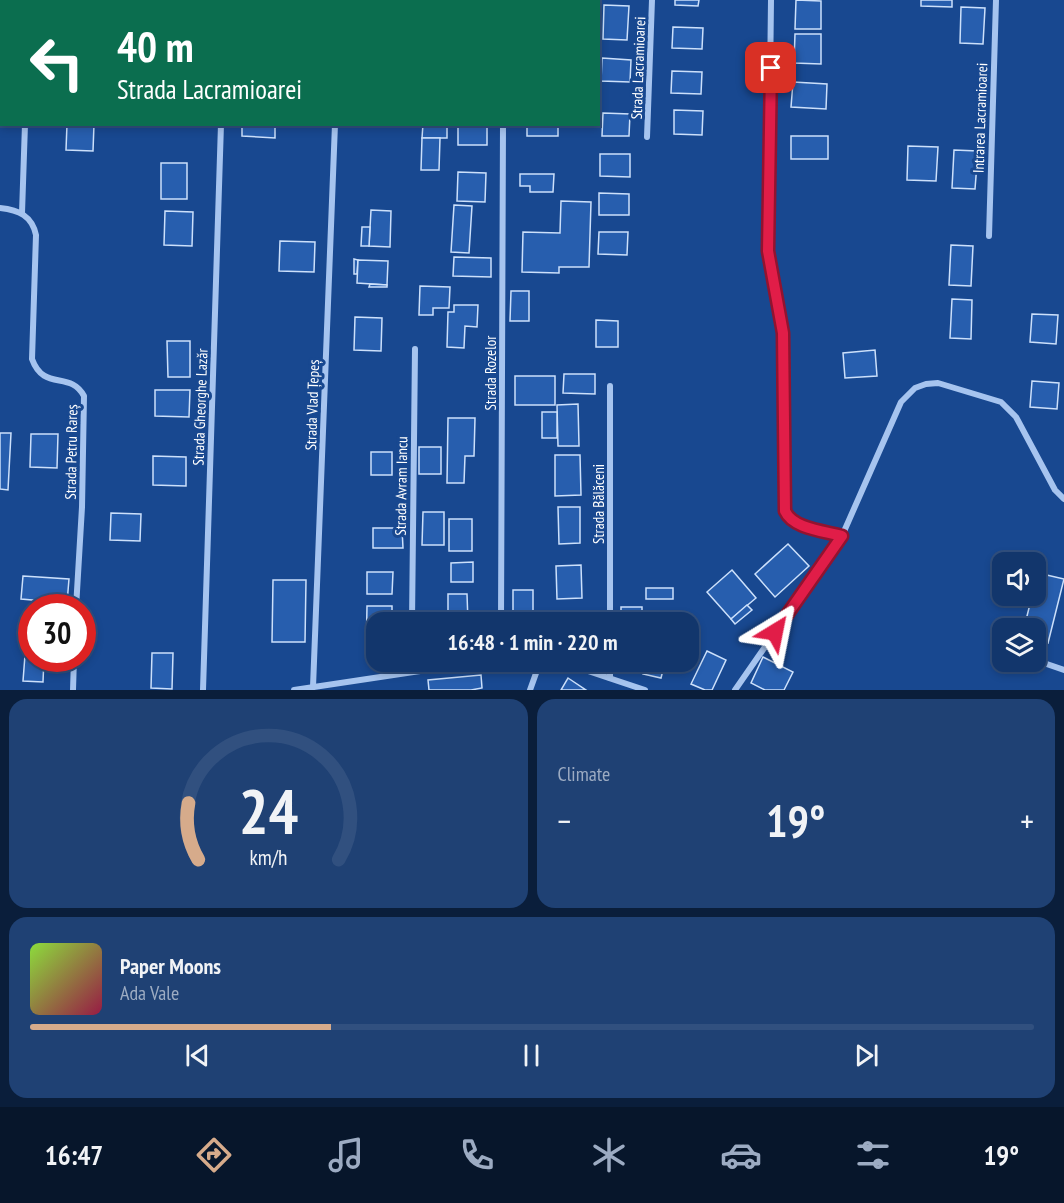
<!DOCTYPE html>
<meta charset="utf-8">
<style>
body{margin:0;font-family:"PT Sans Narrow",sans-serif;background:#1f4174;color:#f1f3f6;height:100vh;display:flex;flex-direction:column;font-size:22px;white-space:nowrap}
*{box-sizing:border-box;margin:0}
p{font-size:20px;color:#9cabc2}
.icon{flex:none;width:33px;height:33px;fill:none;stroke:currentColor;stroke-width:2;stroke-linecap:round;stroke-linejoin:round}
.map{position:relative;height:690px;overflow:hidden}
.panel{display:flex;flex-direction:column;gap:9px;padding:9px;background:#0a1e3b;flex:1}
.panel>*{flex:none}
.hud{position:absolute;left:0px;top:0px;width:600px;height:126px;box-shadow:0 3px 9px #0003,0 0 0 2px #31507f;background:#0b6e4f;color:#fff;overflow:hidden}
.tools{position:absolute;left:992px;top:552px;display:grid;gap:12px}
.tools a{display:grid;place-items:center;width:54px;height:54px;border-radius:12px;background:#12366c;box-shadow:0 3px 9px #0003,0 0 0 2px #31507f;font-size:30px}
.speed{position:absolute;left:18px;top:594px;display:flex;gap:12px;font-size:30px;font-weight:700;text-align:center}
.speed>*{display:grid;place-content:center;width:78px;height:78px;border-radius:50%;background:#12366c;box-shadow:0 3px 9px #0003,0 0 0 2px #31507f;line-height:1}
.speed .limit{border:9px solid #d22;background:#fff;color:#111}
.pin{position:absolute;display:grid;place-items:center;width:51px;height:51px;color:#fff;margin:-26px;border-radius:12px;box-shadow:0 3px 9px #0006}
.me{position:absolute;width:66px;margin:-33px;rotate:35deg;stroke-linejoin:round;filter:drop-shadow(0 0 4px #0008)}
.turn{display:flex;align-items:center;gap:21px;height:126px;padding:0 18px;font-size:27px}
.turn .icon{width:78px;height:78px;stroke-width:2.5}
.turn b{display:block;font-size:42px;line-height:51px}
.big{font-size:45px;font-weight:800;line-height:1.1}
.panel .tile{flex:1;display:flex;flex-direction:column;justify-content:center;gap:9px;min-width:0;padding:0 21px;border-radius:18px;background:#1f4174}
.panel .dial{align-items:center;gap:0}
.dial svg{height:156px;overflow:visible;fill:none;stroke:#31507f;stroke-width:7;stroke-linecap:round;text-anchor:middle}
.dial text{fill:#f1f3f6;stroke:none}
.song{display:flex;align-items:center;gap:18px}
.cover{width:72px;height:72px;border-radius:9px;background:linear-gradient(135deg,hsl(90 70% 55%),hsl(340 70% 35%))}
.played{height:6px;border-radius:3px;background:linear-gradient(90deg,#d6ab8b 30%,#31507f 30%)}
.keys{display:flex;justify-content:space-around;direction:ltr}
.heat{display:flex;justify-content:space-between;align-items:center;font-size:33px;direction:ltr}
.panel .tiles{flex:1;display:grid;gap:9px;grid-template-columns:1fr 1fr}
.tile:last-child{grid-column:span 2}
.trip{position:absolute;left:366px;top:612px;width:333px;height:60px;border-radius:18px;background:#12366c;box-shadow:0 3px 9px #0003,0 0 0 2px #31507f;font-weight:800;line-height:60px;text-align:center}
.tab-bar{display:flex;height:96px;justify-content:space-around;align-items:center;background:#07162b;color:#9cabc2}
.tab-bar .icon{width:42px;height:42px}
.tab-bar .selected{color:#d6ab8b}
.tab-bar b{font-size:27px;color:#f1f3f6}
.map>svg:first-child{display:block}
.building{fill:#275eae;stroke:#cce0fb;stroke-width:1.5}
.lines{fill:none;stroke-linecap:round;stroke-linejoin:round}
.street{stroke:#a6c4ef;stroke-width:6}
.route-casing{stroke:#92132f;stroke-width:15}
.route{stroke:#e11d48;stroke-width:10}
.labels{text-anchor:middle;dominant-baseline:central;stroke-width:6;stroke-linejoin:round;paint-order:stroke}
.street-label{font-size:15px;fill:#fff;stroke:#184890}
</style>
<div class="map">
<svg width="1064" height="690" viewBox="0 0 1064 690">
<rect width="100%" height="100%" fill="#184890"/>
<!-- building -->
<g class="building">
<polygon points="53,0 82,0 53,2"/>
<polygon points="250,0 287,0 250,2"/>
<polygon points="675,0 699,0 698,6 675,5"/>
<polygon points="796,0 821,1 821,29 795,29"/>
<polygon points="921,0 952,0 952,7 921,6"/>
<polygon points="604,5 629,6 627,40 603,39"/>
<polygon points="961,7 985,8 983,44 960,43"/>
<polygon points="673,27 703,28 702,49 672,48"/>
<polygon points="795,34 821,34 821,64 794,63"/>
<polygon points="602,58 631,60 630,82 601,81"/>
<polygon points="672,71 702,72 701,94 671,93"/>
<polygon points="793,82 827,84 826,109 791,107"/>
<polygon points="674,110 703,111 702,135 674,134"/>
<polygon points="603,113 630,114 629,136 602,136"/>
<polygon points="67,124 94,124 93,151 66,150"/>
<polygon points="242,124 275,124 275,138 242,136"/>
<polygon points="423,124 447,124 447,138 422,138"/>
<rect x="458" y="124" width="29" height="21"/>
<rect x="527" y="124" width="31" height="12"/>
<rect x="791" y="136" width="37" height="23"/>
<polygon points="422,138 440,138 439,170 421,170"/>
<polygon points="908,146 938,147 936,181 907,180"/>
<polygon points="954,150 978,151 975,189 952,188"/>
<polygon points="600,154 630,154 630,177 600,176"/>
<rect x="161" y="163" width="26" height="36"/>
<polygon points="458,172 486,173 485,202 457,201"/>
<polygon points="520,174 554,174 553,192 530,192 530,186 520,186"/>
<polygon points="599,193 629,194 629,215 599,215"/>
<polygon points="561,201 591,202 589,267 559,267 559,273 522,272 523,232 560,233"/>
<polygon points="454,205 472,206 469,253 451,252"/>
<polygon points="371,210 391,211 390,247 369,246"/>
<polygon points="165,211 193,212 192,246 164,245"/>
<polygon points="362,227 370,227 369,246 361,246"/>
<polygon points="599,232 628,232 627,255 598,254"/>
<polygon points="280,241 315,242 314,272 279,271"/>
<polygon points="951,245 973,246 971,286 949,285"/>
<polygon points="454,257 491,258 491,277 453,276"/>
<polygon points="354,259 358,260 357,274 354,274"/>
<polygon points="358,260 388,261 387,285 357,283"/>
<polygon points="370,284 387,285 387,287 369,287"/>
<polygon points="420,286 450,287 449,308 433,308 433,315 419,315"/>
<polygon points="511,291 529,291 529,321 510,321"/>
<polygon points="952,299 972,300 971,339 950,338"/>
<polygon points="454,305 478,305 477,327 465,326 464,348 447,347 448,312 454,312"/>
<polygon points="1032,314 1058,315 1056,344 1030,342"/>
<polygon points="355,317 382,318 381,351 354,350"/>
<polygon points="596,320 618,321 618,347 596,347"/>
<polygon points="167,341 190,341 190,377 168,377"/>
<polygon points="875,350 877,376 845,378 843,353"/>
<polygon points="564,374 595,374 595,394 563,393"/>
<rect x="515" y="376" width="40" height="29"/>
<polygon points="1032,381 1059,383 1057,409 1030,407"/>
<polygon points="155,390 190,390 189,417 155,416"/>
<polygon points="578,404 579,446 558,446 557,405"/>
<rect x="542" y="412" width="15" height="26"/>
<polygon points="448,418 475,418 474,456 465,456 464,483 447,483"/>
<polygon points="0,433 11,433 8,490 0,489"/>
<polygon points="31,434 58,434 57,468 30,467"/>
<rect x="419" y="447" width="22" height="27"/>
<rect x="371" y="452" width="21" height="23"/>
<polygon points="555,455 580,455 581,495 555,496"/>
<polygon points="153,456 186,457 186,486 153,485"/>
<polygon points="558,507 580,507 580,543 559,544"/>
<polygon points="423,512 444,512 444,545 422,545"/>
<polygon points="111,513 141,514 140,541 110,540"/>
<rect x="449" y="519" width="23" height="32"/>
<polygon points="373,528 402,528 403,548 373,548"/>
<polygon points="788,544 809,566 775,597 755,574"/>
<polygon points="473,562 473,582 451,582 451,563"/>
<polygon points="581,565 582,598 557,599 556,566"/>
<polygon points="732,570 756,598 731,619 707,592"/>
<polygon points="367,572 393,572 392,594 367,594"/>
<polygon points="1038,573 1064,579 1048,643 1035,640 1035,628 1024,628 1032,596 1035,596"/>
<polygon points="23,576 69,579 67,603 21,599"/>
<polygon points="273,580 306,580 305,642 272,642"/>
<rect x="646" y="588" width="27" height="11"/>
<polygon points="513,590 533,590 533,613 529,613 529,622 513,622"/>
<polygon points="448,594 467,594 468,622 448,622"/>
<polygon points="46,601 58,602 58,608 46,607"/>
<polygon points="747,605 752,610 735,624 731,619"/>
<polygon points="367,606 392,606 392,622 376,622 376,658 366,658"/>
<rect x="621" y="607" width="21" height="15"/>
<polygon points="707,651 726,660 712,690 705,690 691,684"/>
<polygon points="152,653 173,653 172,689 151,688"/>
<polygon points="25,655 32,656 32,658 44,658 43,682 23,681"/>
<polygon points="763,657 793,672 784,690 765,690 751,683"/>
<polygon points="646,662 665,662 661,678 643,674"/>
<polygon points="481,675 482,688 471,690 429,690 428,680"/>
<polygon points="568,678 586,690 561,690"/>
</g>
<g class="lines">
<!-- street -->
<g class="street">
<path d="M771 0 768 251 783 333 785 511C793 529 825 531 842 536"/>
<polyline points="31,2 31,0"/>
<polyline points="225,2 225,0"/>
<polyline points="647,137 652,0"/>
<path d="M0 208C19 210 32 216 36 235L32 359C44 392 70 370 84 396L82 507 76 608"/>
<polyline points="22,213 25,124"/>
<polyline points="989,236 996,0"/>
<polyline points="610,386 610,622"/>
<polyline points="412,622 415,349"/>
<polyline points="501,622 503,124"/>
<polyline points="1035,660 1064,670"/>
<polyline points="537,662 588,671 645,690"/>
<polyline points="610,662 610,678"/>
<polyline points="313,687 335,124"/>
<polyline points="73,690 74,658"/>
<polyline points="203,690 221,124"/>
<polyline points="294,690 480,662"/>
<polyline points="530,690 540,662"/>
<polyline points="735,690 842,536 901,402 915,388 926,384 938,383 1001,402 1016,417 1055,490 1064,499"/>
</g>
</g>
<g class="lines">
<!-- route casing -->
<g class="route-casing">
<path id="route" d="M771 68 768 251 783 333 785 511C793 529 825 531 842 536L775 632"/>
</g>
<!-- route -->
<use href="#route" class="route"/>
</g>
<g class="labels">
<!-- street labels -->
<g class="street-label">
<text transform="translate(638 68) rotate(-88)">Strada Lacramioarei</text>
<text transform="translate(980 118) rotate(-88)">Intrarea Lacramioarei</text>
<text transform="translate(490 373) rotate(-90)">Strada Rozelor</text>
<text transform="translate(312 405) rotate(-88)">Strada Vlad Țepeș</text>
<text transform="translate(200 407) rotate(-88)">Strada Gheorghe Lazăr</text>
<text transform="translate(71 452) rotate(-89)">Strada Petru Rareș</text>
<text transform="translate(401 486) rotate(-89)">Strada Avram Iancu</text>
<text transform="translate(598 504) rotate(-90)">Strada Bălăceni</text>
</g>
</g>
</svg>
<div class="tools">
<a><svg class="icon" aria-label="sound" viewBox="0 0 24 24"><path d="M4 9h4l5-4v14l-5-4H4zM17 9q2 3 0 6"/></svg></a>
<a><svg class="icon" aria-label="layers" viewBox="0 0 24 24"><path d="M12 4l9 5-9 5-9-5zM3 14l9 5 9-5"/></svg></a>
</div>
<div class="speed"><div class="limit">30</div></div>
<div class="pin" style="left:771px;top:68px;background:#d93025"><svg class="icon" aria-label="arrive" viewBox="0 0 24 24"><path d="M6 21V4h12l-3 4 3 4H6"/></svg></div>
<svg class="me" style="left:775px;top:632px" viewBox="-20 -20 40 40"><path d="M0-17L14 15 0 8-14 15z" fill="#e11d48" stroke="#fff" stroke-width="4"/></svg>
<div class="trip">16:48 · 1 min · 220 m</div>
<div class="hud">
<div class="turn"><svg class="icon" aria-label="left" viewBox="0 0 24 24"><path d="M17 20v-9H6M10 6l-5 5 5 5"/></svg><div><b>40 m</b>Strada Lacramioarei</div></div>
</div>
</div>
<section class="panel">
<div class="tiles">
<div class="tile dial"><svg viewBox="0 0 100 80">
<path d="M14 69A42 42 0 1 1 86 69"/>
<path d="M14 69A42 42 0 0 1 9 40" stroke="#d6ab8b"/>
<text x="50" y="56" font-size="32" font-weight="700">24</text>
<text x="50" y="72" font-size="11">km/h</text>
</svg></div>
<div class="tile"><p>Climate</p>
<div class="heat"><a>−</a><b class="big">19°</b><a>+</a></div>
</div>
<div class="tile">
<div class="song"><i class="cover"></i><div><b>Paper Moons</b><p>Ada Vale</p></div></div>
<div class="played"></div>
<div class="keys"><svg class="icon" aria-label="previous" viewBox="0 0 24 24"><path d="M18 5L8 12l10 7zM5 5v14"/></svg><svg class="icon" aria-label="pause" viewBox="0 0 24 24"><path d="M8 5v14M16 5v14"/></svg><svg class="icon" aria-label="next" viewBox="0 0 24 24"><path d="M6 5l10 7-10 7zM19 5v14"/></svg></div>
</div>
</div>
</section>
<nav class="tab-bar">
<b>16:47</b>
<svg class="icon selected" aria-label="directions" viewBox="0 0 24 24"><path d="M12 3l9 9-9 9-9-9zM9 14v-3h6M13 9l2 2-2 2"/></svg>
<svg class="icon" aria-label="music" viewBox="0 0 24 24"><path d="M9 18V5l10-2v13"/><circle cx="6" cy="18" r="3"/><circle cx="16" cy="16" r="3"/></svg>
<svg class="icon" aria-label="phone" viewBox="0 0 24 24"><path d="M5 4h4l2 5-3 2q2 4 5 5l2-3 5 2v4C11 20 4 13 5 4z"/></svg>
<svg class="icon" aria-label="climate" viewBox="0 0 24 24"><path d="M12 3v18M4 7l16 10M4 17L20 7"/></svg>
<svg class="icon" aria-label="car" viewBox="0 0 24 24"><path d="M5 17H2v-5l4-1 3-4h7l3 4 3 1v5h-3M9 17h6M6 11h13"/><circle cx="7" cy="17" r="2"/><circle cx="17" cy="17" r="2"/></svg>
<svg class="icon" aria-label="filters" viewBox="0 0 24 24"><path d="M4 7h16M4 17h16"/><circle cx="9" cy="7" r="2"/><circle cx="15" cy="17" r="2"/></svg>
<b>19°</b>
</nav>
